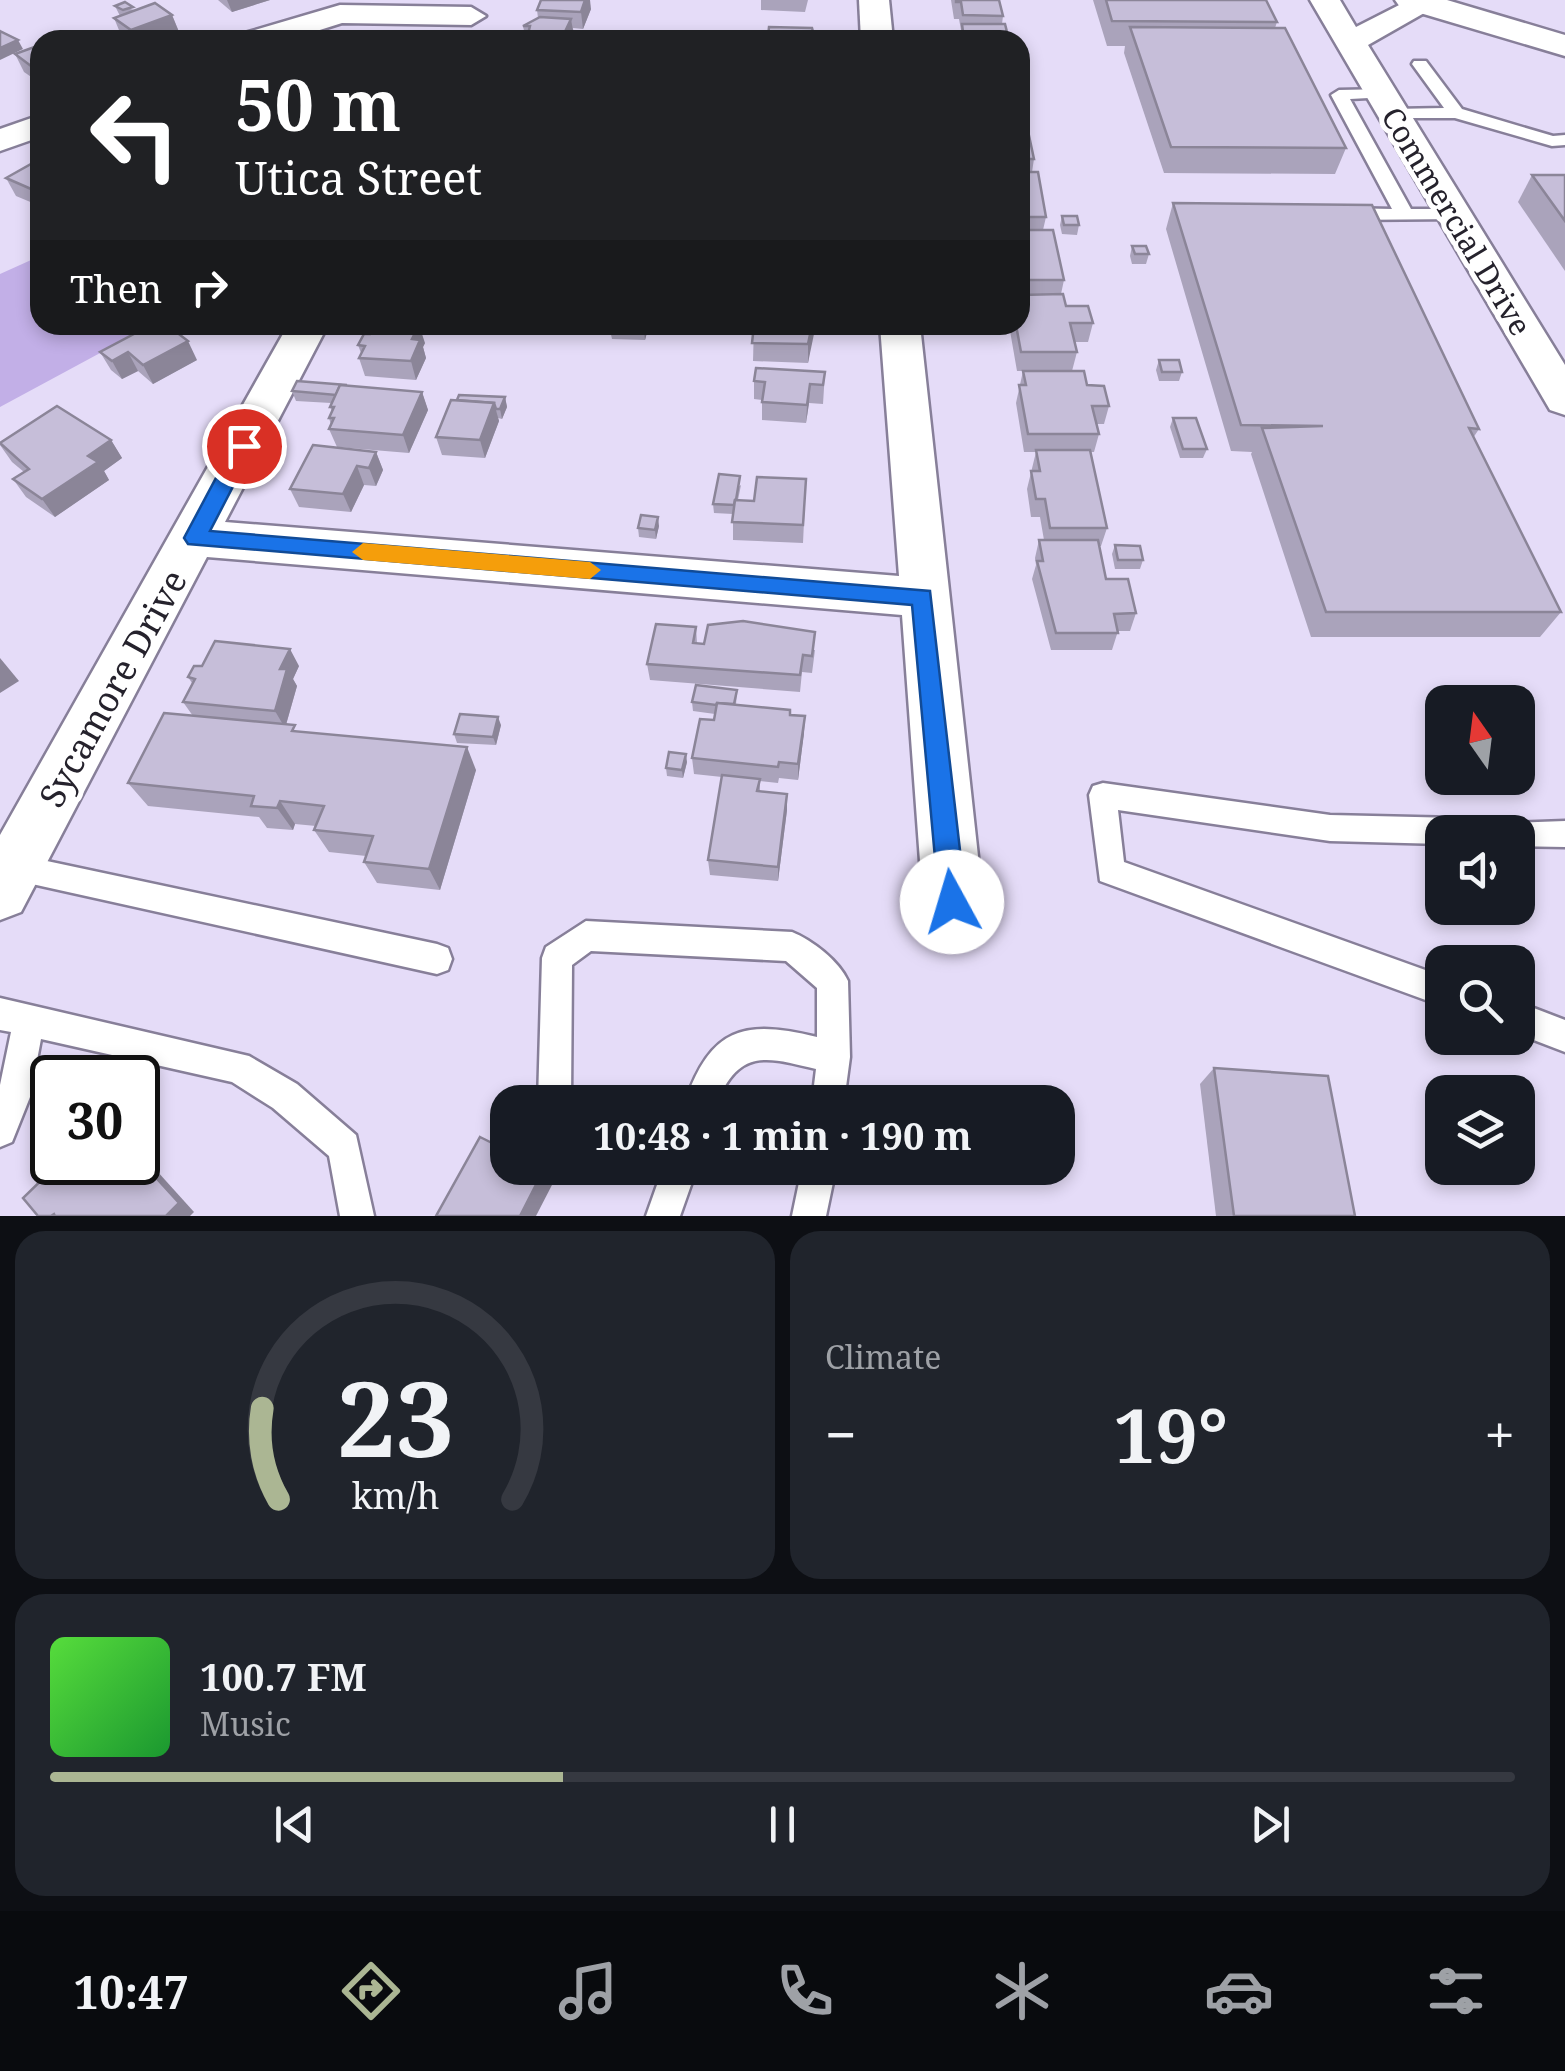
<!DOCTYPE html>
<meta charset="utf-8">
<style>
body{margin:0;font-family:"Noto Serif",serif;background:#20242c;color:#f1f3f6;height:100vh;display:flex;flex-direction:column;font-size:38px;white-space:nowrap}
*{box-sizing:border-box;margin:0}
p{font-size:32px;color:#9ea1a6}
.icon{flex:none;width:55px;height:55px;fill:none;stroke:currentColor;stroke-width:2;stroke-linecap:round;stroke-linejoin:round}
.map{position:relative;height:1216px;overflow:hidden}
.drawer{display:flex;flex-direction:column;gap:15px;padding:15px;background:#0d0f14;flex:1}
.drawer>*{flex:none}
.hud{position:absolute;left:30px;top:30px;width:1000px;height:305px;border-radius:30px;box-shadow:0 5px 15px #0003;background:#202124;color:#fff;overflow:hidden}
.needle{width:65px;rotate:346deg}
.fabs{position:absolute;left:1425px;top:685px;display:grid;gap:20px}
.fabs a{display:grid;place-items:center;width:110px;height:110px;border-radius:20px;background:#171b24;box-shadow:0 5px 15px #0003;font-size:50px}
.speed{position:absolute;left:30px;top:1055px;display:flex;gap:20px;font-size:50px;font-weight:700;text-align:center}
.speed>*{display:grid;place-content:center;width:130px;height:130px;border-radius:50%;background:#171b24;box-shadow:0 5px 15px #0003;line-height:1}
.speed .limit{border:5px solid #111;border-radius:15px;background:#fff;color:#111}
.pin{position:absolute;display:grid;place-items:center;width:85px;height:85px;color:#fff;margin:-42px;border:5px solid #fff;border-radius:50%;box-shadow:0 2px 10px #0007}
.me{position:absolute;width:110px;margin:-55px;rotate:354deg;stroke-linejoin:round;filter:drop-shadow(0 0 8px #0008)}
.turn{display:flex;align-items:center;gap:35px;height:210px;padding:0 40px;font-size:45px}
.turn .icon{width:130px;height:130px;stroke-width:2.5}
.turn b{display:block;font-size:70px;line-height:85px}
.then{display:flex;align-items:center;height:95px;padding:0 40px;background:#0003;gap:20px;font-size:38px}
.big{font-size:75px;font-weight:700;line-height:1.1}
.drawer .card{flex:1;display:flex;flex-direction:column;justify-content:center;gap:15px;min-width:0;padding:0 35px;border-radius:30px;background:#20242c}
.drawer .dial{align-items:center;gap:0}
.dial svg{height:260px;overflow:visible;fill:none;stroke:#363941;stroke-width:7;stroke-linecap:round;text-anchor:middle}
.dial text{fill:#f1f3f6;stroke:none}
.song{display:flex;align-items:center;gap:30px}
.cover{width:120px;height:120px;border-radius:15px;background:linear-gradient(135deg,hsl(110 70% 55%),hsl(130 70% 35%))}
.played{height:10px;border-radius:5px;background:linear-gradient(90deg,#abb693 35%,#363941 35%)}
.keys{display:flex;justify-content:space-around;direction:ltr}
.heat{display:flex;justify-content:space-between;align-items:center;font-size:55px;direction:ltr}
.drawer .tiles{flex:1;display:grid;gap:15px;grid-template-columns:1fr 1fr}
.card:last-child{grid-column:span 2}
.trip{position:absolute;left:490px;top:1085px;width:585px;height:100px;border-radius:30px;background:#171b24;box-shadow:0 5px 15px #0003;font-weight:700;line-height:100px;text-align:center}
.tab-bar{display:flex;height:160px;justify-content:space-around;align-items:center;background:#090b0e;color:#9ea1a6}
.tab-bar .icon{width:70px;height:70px}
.tab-bar .selected{color:#abb693}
.tab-bar b{font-size:45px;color:#f1f3f6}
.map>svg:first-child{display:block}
.green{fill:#c2afe7}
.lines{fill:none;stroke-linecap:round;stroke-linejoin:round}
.lane-casing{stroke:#877f99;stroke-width:5}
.street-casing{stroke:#877f99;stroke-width:5}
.secondary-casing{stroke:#877f99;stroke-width:5}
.lane{fill:#fff;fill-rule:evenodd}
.street{fill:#fff;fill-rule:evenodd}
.secondary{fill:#fff;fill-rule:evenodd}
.wall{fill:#aaa3bb}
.shaded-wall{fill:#8b8598}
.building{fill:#c6bed9;stroke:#8b8598;stroke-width:2.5}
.route{fill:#1a73e8;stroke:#114b97;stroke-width:2.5}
.slow{fill:#f59e0b}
.labels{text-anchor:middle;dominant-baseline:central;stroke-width:10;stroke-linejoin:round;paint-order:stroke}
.far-street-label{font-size:30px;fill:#25222c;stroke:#fff}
.street-label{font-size:35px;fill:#25222c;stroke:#fff}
</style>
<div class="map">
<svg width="1565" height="1216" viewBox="0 0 1565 1216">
<rect width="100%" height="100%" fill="#e5dcf8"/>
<!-- green -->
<polygon class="green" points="40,256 40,325 152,325 0,407 0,274"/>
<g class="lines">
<!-- lane casing -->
<g class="lane-casing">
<g id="lane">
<polygon points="1414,61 1426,61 1462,109 1553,136 1565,135 1565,145 1552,146 1455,118 1387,118 1385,114 1393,109 1444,108 1412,64"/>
<polygon points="1387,89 1387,97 1350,99 1411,209 1454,209 1463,215 1461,219 1344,220 1335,214 1344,208 1392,209 1331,95 1339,90"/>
<polygon points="1103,783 1330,815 1500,819 1510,823 1565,821 1565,847 1518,846 1518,832 1442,832 1442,844 1330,841 1118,810 1124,862 1442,976 1442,1006 1100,881 1089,795 1093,786"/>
<polygon points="14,854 437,944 448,948 452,959 448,970 437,974 14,880 4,877 0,868 4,857"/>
<path d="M586 921 792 932C812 940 839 961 848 981L850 1057 844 1102H812L816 1069C767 1057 740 1048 717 1102H685C711 1028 743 1019 817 1037V988L786 961 591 951 572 965 571 1102H538L542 958 546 947Z"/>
<polygon points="0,998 249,1056 297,1084 356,1135 374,1216 340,1216 329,1156 273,1108 232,1082 41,1039 30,1097 12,1142 0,1147 0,1085 11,1032 0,1030"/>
<polygon points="1518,1002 1565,1020 1565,1052 1518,1034"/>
<polygon points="663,1168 697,1168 680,1216 646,1216"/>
<polygon points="802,1168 836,1168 826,1216 792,1216"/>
</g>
</g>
<!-- street casing -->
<g class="street-casing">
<g id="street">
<polygon points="859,0 889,0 893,40 861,40"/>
<polygon points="1310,0 1340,0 1356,27 1409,0 1437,0 1440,4 1368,45 1565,365 1565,415 1550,410"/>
<polygon points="340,5 471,7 486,16 471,25 342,23 288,40 240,40 245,33"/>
<polygon points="40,115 40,137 0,151 0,129"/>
<polygon points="288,325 328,325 225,522 899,576 880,325 920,325 983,902 974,922 953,930 932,922 923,902 902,615 207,557 21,912 0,920 0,835"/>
</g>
</g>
<!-- secondary casing -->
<g class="secondary-casing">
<polygon id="secondary" points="1395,0 1447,0 1565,35 1565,56 1400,7"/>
</g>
<!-- lane -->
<use href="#lane" class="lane"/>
<!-- street -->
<use href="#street" class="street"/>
<!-- secondary -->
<use href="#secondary" class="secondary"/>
</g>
<!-- wall -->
<g class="wall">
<polygon points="218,0 270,0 232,12"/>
<polygon points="761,0 808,0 805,12 761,10"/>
<polygon points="951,0 999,0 1003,16 1002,24 1009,40 960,40 961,30 959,19 954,19"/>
<polygon points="1093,0 1266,0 1277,22 1275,28 1346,148 1335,174 1164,173 1124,53 1125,46 1107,46"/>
<polygon points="115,6 135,10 172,15 179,32 158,40 128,40 121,35 114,18 120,16"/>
<polygon points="591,9 583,29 573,28 574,36 572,40 526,40 523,26 538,18 537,10"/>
<polygon points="40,45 40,83 24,72 15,54"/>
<polygon points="1020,86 1025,106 1023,117 1034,159 1032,172 1046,217 1043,230 1064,280 1061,294 1066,306 1093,323 1088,342 1075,342 1077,352 1072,371 1109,406 1104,424 1096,424 1099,434 1094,452 1091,452 1107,528 1101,546 1099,546 1106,579 1136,613 1130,631 1118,631 1112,650 1051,650 1032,579 1036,565 1035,558 1039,540 1044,540 1040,517 1031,517 1027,489 1036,452 1024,452 1016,403 1023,371 1068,371 1017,371 1009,325 1020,325"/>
<polygon points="40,159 40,206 16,196 6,178"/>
<polygon points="1532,175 1565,175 1565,271 1518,202"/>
<polygon points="1173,203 1479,429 1473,438 1561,612 1540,637 1311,637 1251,454 1252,452 1231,451 1166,229"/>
<polygon points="1062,216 1079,225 1077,235 1062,234 1060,225"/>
<polygon points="1132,246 1149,254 1146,264 1132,264 1130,256"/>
<polygon points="524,325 542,325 539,330 524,328"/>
<polygon points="612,325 649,325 645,340 612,339 610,330"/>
<polygon points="754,325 814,325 808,363 753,361"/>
<polygon points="425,343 423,347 426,358 416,380 365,376 359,358 361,353 358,345"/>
<polygon points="100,352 197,360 153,384 138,371 122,379 111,370"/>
<polygon points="1159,360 1182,372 1179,381 1159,381 1156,370"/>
<polygon points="825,372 823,404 809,403 806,423 762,420 762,400 754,399 754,381"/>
<polygon points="348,386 422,392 428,410 409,453 337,447 329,429 331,425 329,418 332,411 330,407 331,403 296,401 292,391"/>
<polygon points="505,397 507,407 502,419 498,418 499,421 485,458 442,455 436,437"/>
<polygon points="1173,418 1207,449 1203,458 1180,458 1170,427"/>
<polygon points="111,440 122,458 104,471 109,480 55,517 26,497 13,479 24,472 12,462 0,445"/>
<polygon points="376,452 383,470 376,486 364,485 351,512 299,507 290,489"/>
<polygon points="806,479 803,543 733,540 733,514 714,513 713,504 741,485 738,500 754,501"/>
<polygon points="659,526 656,539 639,537 638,528"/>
<polygon points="1115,545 1143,560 1140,569 1115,569 1112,554"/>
<polygon points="696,627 697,643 815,650 812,673 802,672 800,692 650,680 647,664"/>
<polygon points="299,666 293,679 297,686 286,725 298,732 476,770 440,890 377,883 364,862 366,856 329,852 314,830 316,826 295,824 293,830 267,828 259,817 148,806 128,783 193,716 183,702 192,683 188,677"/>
<polygon points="737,690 736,705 790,715 804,733 798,780 779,778 778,783 760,781 760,791 787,810 778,881 710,875 708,860 722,777 694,774 692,758 714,720 715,714 693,711 692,702"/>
<polygon points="501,725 496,745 457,743 454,734"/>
<polygon points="687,762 683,778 667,776 666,768"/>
<polygon points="1214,1068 1355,1216 1216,1216 1200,1084"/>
</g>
<!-- shaded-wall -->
<g class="shaded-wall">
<polygon points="227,0 270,0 232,12"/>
<polygon points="585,0 590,0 591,9 583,29 581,12"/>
<polygon points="172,15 179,32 158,40 135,40 131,30"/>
<polygon points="571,19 574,36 572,40 561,40"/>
<polygon points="18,40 23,49 0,60 0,48"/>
<polygon points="419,325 425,343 423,347 426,358 416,380 411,361 412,339"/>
<polygon points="645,325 649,325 645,340 644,331"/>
<polygon points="812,325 814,325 814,334 808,363 808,344"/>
<polygon points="188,341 197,360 153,384 143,365"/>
<polygon points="128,352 138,371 122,379 112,361"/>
<polygon points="810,384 809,403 806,423 807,405"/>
<polygon points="422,392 428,410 409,453 403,435"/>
<polygon points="505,397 507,407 502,419 500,409"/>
<polygon points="494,403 499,421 485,458 480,440"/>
<polygon points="111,440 122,458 104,471 109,480 55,517 42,499 88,456"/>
<polygon points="376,452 383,470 376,486 369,468"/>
<polygon points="357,466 364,485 351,512 343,494"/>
<polygon points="658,517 659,526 656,539 655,530"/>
<polygon points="290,649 299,666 293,679 297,686 285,728 275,711 280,669"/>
<polygon points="0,658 19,681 0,693"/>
<polygon points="805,716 804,733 798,780 798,764"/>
<polygon points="498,717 501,725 496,745 493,737"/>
<polygon points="467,747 476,770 440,890 429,869"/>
<polygon points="686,754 687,762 683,778 682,770"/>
<polygon points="787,794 787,810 778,881 778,867"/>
<polygon points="280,801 295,824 293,830 277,808"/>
<polygon points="138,1150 194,1212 190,1216 166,1216 138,1158"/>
<polygon points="544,1169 553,1183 536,1216 520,1216"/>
</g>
<!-- building -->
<g class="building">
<polygon points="541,0 585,0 581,12 537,10"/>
<polygon points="956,0 999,0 1003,16 963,15 961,2 956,2"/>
<polygon points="1106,0 1266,0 1277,22 1112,21"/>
<polygon points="125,2 133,7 123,10 115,6"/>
<polygon points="155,3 172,15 131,30 114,18"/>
<polygon points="540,17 571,19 561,40 527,38 530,26 523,26"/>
<polygon points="962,24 1005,24 1009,40 964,40"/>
<polygon points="769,27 812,28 815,39 777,40 777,37 768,37"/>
<polygon points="1130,27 1285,28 1346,148 1171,147"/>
<polygon points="0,31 18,40 0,48"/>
<polygon points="306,32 388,33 384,40 300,40"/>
<polygon points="64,35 70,40 52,40"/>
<polygon points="40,45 40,66 35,69 15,54"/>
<polygon points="1020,86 1025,106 1020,106"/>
<polygon points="1020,117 1025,117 1034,159 1020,159"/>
<polygon points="40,159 40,191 38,192 6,178"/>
<polygon points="1020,172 1038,172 1046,217 1020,217"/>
<polygon points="1532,175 1565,175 1565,221"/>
<polygon points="1173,203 1372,205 1479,429 1469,428 1561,612 1326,612 1262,428 1323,426 1241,425"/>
<polygon points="1062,216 1077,216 1079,225 1064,225"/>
<polygon points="1020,230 1053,230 1064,280 1020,280"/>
<polygon points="1132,246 1146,246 1149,254 1135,254"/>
<polygon points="1063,294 1066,306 1088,306 1093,323 1070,323 1077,352 1021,352 1016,325 1020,325 1020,295"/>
<polygon points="151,325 167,325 188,341 143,365 128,352 112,361 100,352"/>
<polygon points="374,325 419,325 412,339 420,340 411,361 359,358 365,346 358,345 364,334 370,334"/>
<polygon points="612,325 645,325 644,331 610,330"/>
<polygon points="754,325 812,325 808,344 752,343"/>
<polygon points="1159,360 1179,360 1182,372 1162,372"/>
<polygon points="756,368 825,372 823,385 810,384 807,405 762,402 765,382 754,381"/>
<polygon points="1023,371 1084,371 1087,385 1104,386 1109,406 1092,406 1099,434 1028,434 1019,385 1026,385"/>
<polygon points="297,381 347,385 340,385 336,395 292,391"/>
<polygon points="340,385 422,392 403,435 329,429 334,418 329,418 334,407 330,407"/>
<polygon points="459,395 505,397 500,409 496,409 494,403 457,400"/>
<polygon points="451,400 494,403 480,440 436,437"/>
<polygon points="57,406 111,440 88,456 98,462 42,499 13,479 29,469 0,443"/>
<polygon points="1173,418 1196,418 1207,449 1183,449"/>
<polygon points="313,445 376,452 369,468 357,466 343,494 290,489"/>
<polygon points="1036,450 1090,450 1107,528 1050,528 1045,499 1036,499 1031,471 1040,471"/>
<polygon points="719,474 740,476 736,500 735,500 734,505 713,504"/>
<polygon points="757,477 806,479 803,525 732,522 735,500 754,501"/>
<polygon points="641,515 658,517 655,530 638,528"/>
<polygon points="1039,540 1098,540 1106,579 1128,579 1136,613 1114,614 1118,633 1056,633 1037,561 1043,561"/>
<polygon points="1115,545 1140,546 1143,560 1118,560"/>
<polygon points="743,621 815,632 812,656 803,655 800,675 647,664 656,624 696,627 693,643 704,644 708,625"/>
<polygon points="215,641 290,649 280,669 287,669 275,711 183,702 195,679 188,677 194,666 202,666"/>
<polygon points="696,685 737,690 734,704 717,703 716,705 692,702"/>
<polygon points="717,703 790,710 790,715 805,716 798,764 779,762 778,767 692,758 700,719 714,720"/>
<polygon points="164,713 295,725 292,731 467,747 429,869 364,862 373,836 314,830 324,806 280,801 277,808 251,806 254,796 128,783"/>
<polygon points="460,714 498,717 493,737 454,734"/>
<polygon points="669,752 686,754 682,770 666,768"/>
<polygon points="722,775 760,779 757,791 787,794 778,867 708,860"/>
<polygon points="1214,1068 1328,1076 1355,1216 1234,1216"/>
<polygon points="480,1137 508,1151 508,1168 540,1168 544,1169 520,1216 436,1216"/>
<polygon points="138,1158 179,1203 166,1216 55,1216 54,1214 51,1216 38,1216 23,1198 60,1162 138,1162"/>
</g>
<!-- route -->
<polygon class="route" points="244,439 254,446 210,531 930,591 966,902 962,911 952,915 943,911 939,902 912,605 188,544 184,538 233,446"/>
<!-- slow -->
<polygon class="slow" points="363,543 590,562 601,570 590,579 363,560 352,552"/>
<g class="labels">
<!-- far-street labels -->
<g class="far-street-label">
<text transform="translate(1457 221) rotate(59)">Commercial Drive</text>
</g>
<!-- street labels -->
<g class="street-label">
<text transform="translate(112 688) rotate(-61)">Sycamore Drive</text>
</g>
</g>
</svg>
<div class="fabs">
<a><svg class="needle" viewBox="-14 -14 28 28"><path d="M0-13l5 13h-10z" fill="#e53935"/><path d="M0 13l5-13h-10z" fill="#9ea1a6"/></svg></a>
<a><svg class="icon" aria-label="sound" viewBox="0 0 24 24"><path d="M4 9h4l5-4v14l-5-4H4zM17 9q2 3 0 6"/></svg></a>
<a><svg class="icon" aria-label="search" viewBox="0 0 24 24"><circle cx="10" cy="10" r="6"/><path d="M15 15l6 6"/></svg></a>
<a><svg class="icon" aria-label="layers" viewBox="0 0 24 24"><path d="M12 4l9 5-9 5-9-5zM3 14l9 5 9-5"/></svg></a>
</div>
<div class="speed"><div class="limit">30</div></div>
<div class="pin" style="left:244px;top:446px;background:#d93025"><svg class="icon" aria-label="arrive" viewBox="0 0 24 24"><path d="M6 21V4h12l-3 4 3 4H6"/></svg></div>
<svg class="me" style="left:952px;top:902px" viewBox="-20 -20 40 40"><circle r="19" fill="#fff"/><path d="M0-13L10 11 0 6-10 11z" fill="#1a73e8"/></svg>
<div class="trip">10:48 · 1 min · 190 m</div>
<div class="hud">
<div class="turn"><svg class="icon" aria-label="left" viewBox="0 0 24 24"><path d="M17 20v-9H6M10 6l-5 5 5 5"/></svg><div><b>50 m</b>Utica Street</div></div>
<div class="then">Then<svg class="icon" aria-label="right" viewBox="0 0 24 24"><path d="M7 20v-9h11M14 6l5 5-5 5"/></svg></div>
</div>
</div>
<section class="drawer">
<div class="tiles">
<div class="card dial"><svg viewBox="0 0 100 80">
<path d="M14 69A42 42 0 1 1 86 69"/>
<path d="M14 69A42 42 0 0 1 9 41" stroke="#abb693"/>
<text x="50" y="56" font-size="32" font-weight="700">23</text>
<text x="50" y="72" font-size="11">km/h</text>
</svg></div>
<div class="card"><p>Climate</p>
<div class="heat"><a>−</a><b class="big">19°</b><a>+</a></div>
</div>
<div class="card">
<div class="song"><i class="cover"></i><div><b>100.7 FM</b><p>Music</p></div></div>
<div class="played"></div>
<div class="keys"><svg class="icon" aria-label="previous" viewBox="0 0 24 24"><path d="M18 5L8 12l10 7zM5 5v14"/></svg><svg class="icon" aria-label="pause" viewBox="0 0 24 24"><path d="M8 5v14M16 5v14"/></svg><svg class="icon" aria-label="next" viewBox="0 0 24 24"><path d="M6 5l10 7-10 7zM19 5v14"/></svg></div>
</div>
</div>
</section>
<nav class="tab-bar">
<b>10:47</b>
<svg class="icon selected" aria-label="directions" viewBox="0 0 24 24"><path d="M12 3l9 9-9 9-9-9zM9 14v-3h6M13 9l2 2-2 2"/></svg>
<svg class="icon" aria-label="music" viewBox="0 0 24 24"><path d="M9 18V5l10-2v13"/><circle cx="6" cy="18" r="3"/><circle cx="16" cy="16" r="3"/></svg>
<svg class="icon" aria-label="phone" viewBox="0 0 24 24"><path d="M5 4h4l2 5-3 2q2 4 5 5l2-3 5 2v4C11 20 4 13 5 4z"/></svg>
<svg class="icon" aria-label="climate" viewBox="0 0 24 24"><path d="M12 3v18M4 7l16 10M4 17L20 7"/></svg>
<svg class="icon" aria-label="car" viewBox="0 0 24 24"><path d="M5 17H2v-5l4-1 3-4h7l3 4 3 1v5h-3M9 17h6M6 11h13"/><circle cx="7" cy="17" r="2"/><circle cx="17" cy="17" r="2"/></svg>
<svg class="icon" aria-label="filters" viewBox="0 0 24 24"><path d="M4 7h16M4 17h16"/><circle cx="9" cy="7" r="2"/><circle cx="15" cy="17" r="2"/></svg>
</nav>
